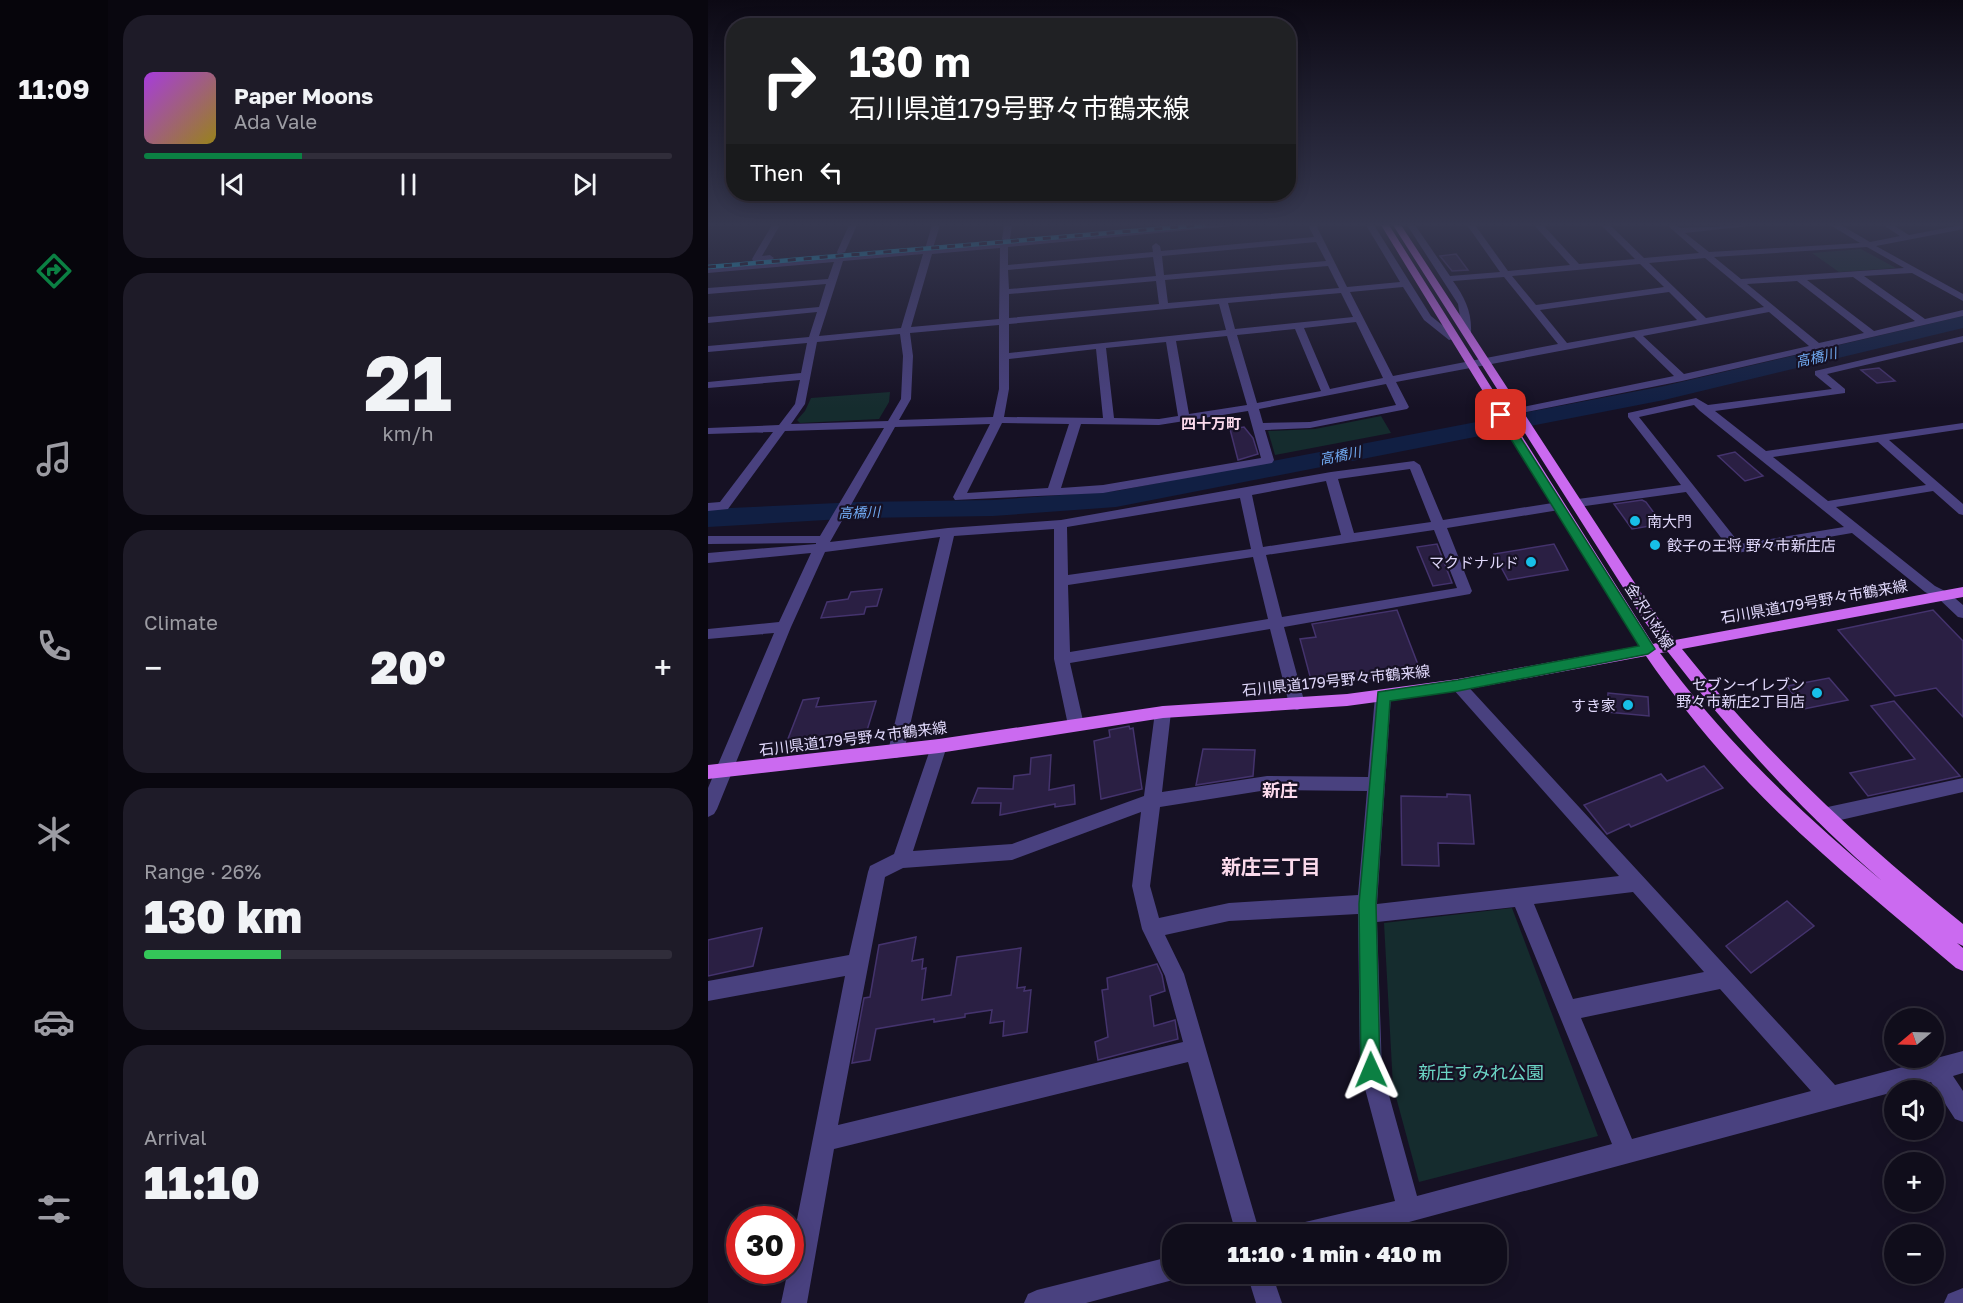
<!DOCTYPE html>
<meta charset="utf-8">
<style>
body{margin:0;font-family:"Golos Text","Noto Sans JP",sans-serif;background:#1e1b28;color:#f1f3f6;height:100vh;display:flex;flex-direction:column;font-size:22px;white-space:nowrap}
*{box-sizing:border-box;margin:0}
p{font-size:20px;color:#9c9ca3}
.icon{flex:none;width:33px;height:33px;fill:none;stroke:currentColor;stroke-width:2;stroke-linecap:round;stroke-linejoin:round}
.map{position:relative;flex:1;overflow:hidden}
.sheet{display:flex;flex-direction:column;gap:15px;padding:15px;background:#09070f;width:600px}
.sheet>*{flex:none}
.hud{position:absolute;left:18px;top:18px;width:570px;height:183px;border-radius:24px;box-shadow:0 3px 15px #0003,0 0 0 2px #302d3a;background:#202124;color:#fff;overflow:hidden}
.needle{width:39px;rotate:251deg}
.fabs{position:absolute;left:1176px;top:1008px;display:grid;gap:12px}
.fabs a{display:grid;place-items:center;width:60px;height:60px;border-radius:50%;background:#100d1b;box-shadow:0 3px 15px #0003,0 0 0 2px #302d3a;font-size:30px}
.speed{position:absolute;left:18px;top:1206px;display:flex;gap:12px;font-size:30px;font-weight:700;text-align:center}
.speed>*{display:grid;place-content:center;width:78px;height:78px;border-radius:50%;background:#100d1b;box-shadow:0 3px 15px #0003,0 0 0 2px #302d3a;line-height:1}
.speed .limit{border:9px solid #d22;background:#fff;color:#111}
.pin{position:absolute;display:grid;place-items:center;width:51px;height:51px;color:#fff;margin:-26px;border-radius:12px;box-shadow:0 3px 9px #0006}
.me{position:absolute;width:66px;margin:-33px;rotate:359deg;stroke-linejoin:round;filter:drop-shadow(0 0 4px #0008)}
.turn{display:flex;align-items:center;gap:21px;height:126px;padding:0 24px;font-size:27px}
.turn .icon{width:78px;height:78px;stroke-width:2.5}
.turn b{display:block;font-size:42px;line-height:51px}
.then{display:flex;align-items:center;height:57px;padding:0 24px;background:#0003;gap:12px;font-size:22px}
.big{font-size:45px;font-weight:800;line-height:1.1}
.sheet .tile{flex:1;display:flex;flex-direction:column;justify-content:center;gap:9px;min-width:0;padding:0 21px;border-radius:24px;background:#1e1b28}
.sheet .dial{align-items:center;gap:0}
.dial b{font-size:78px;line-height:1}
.song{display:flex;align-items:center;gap:18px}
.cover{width:72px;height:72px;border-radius:9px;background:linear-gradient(135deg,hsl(280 70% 55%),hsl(50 70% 35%))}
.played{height:6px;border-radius:3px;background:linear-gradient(90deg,#0b8043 30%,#302d3a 30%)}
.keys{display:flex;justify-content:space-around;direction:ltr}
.heat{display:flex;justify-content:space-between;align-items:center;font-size:33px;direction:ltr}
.charge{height:9px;border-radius:4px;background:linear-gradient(90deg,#34c759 26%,#302d3a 0)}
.trip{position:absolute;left:454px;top:1224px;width:345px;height:60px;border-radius:24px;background:#100d1b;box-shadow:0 3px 15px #0003,0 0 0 2px #302d3a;font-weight:800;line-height:60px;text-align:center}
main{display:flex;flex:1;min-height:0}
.tabs{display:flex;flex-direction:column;width:108px;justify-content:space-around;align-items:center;background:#06050b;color:#9c9ca3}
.tabs .icon{width:42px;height:42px}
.tabs .on{color:#0b8043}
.tabs b{font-size:27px;color:#f1f3f6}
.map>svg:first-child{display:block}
.green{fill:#152c2e}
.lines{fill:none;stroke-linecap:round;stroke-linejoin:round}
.river{fill:#111f43;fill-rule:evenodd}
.building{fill:#2a1f43;stroke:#44336d;stroke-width:1.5}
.minor{fill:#49417f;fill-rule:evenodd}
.major{fill:#cb6af0;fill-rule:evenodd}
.rail-casing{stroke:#17bfe8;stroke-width:4.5}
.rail{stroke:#161124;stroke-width:3;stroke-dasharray:8;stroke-linecap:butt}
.route{fill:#0b8043;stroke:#07532c;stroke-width:1.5}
.poi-dot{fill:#17bfe8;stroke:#161124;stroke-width:2}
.labels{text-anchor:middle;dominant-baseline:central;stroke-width:4.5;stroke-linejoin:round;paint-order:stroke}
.far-water-label{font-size:14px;font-style:italic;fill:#70a9f1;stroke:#161124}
.far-quarter-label{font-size:15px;font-weight:bold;fill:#fbdaec;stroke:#161124}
.poi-label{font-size:15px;fill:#e0d8fb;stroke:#161124;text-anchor:end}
.street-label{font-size:15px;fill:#e0d8fb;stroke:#161124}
.quarter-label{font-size:18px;font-weight:bold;fill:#fbdaec;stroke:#161124}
.near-park-label{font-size:18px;fill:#6bd5c5;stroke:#161124}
.near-neighbourhood-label{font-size:20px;font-weight:bold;fill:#fbdaec;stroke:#161124}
</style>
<main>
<nav class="tabs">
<b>11:09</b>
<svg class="icon on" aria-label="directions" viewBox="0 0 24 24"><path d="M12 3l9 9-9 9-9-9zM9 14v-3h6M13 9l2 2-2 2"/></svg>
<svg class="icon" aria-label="music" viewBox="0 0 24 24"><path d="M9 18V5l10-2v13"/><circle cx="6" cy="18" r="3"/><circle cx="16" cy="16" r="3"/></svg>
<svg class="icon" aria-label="phone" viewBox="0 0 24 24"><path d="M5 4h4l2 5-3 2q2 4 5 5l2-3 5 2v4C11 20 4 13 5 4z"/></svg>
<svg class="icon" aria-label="climate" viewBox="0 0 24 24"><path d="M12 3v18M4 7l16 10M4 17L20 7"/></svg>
<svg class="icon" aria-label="car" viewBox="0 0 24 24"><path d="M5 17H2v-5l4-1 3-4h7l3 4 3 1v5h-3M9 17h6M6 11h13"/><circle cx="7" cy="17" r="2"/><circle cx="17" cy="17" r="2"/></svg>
<svg class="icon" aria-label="filters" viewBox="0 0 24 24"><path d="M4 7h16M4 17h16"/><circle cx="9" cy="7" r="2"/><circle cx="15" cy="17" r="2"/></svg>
</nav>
<section class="sheet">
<div class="tile">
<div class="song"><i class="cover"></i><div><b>Paper Moons</b><p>Ada Vale</p></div></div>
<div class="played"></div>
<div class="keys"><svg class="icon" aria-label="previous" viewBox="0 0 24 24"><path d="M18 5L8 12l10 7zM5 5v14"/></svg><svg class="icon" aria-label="pause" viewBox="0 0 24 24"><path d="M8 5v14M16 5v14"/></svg><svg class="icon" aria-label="next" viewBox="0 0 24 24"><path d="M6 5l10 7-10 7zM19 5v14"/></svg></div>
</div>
<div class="tile dial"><b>21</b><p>km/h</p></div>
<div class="tile"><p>Climate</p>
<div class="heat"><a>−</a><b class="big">20°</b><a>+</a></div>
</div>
<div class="tile"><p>Range · 26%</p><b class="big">130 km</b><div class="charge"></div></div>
<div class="tile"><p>Arrival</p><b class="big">11:10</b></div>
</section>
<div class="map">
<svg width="1255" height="1303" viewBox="0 0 1255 1303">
<rect width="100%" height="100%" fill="#161124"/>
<!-- green -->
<g class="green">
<polygon points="1153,249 1188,268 1131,272 1104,253"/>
<polygon points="182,392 181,402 171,419 92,423 89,420 97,411 103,398"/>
<polygon points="673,416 683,433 567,455 560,431 607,429"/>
<polygon points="804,908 890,1136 711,1182 685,1086 676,923"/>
</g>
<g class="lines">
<!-- river -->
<polygon class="river" points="1255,316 1255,328 956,400 408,507 285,516 151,518 0,527 0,509 151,502 285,500 408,491 956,386"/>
</g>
<!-- building -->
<g class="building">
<polygon points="748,254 760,270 744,271 732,256"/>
<polygon points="1171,368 1187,381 1169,383 1153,370"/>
<polygon points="536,427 545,438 550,454 530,460 522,429"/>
<polygon points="1027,452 1055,476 1037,481 1010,456"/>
<polygon points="934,500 938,502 954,524 924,529 906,504"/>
<polygon points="729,544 744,583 725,586 709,547"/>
<polygon points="846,544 860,570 800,580 786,554"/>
<polygon points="174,589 169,606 158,607 156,614 113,618 119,602 140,599 143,592"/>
<polygon points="689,610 712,670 622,685 619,677 603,680 592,639 608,637 604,624"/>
<polygon points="1225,610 1255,641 1255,717 1228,688 1187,696 1130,630"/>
<polygon points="1121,678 1140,700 1096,709 1079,686"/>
<polygon points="900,693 940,697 941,716 899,712"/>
<polygon points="111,698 108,707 168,701 157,737 78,744 95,700"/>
<polygon points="1186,701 1252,776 1160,796 1142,773 1207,759 1163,706"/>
<polygon points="421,726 422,729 425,728 434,789 393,799 386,741 402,737 401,730"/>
<polygon points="495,749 547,750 545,776 488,785"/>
<polygon points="343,755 341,790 366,785 367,804 347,807 347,804 292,815 293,803 264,803 270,788 305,789 306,776 322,774 323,758"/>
<polygon points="996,766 1015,788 923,827 921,824 899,834 876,805 953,774 959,781"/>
<polygon points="739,794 762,795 766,844 730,843 731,866 694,865 693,796 739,797"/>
<polygon points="1079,901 1106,926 1043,973 1018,946"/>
<polygon points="54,928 45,966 0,976 0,940"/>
<polygon points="208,937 204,961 215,959 214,969 218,968 214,1000 243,995 249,957 313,948 309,988 317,987 316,991 323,990 319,1032 295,1036 296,1021 282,1023 284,1010 257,1014 257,1017 226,1022 226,1019 168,1029 162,1060 144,1063 156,998 162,997 171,945"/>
<polygon points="449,964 454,975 457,991 442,996 446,1026 467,1020 470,1039 390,1060 387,1042 400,1037 394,990 400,989 399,978"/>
</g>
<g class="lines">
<!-- minor -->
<g class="minor">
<polygon points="64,225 72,225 54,256 62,255 66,258 62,261 45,261 44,259"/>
<polygon points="141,225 149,225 137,252 130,254 129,252"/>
<path d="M224 225H232L225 248 497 225H535L300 247V265L445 252 444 246 448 243 452 246 453 251 606 237 600 225H608L639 287 692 282 658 225H666L723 316 750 338 741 340 716 320 695 287 642 292 685 376 850 344 796 277 745 281C757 298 764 312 763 333L755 335 750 304 699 225H707L742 276 792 272 759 225H767L800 271 862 265 826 225H835L871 264 927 259 893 225H902L936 258 991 253 959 225H968L972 228 1050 225 977 233 1001 252 1152 243 1122 225H1133L1162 242 1192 236 1175 225H1185L1201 235 1253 225 1255 228 1251 230 1168 246 1255 294V301L1204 273 1156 276 1217 319 1255 310V316L974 381 809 414 805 413V409L966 376 926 337 688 382 701 407 699 409 602 428 557 430 566 460 564 463 395 493 247 500 245 497 282 424 187 427 122 542 240 528 353 520 623 472 706 461 712 465 735 520 851 502 857 506 851 510 739 528 764 591 762 594 576 627 597 704 595 708 589 710 583 708 581 704 562 629 362 663 376 725 374 730 368 731 362 730 360 725 346 659V529L246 536 196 751 194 756 188 758 182 756 180 751 232 537 117 552 83 627 9 809 6 814 0 817V788L66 633 0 639V629L71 622 103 553 0 563V553L108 544V543L0 544V536H112L176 428 77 431 20 509 0 511V503L12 502 65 432 0 434V428L71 425 87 404 92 380 0 388V382L93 373 99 343 0 352V346L101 337 109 312 0 323V317L111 307 118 284 0 294V288L120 279 126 262 0 273V267L217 249ZM608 242 618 261 456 275 454 256ZM1159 247 1196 268 1033 279 1006 257ZM292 248 291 319 203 327 224 254ZM215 254 193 328 111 336 135 261ZM445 257 448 276 301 289 300 270ZM997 258 1056 307 998 318 941 263ZM932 264 956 287 828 305 804 276ZM620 266 631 288 460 303 457 280ZM1145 277 1207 321 1166 331 1099 280ZM448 281 451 304 301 318V294ZM1089 281 1156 333 1111 343 1039 284ZM961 292 989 320 859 343 832 310ZM633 293 645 317 527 329 520 303ZM511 304 518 330 301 353V324ZM1061 312 1101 346 976 374 935 336ZM648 322 675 378 622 389 596 328ZM291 325V389L285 417 191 420 203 399 205 356 202 333ZM587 329 613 391 549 403 529 335ZM192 334 195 356 193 399 180 421 83 424 97 404 109 342ZM519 336 539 405 481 414 468 341ZM458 342 470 416 451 419 406 418 398 348ZM388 349 395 418 296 417 301 389V359ZM678 384 688 405 602 422 555 423 551 409ZM540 411 553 458 395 485 353 488 373 424 451 425ZM294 423 361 424 340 488 259 493ZM702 469 723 522 646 533 630 479ZM618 481 633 535 555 547 544 495ZM532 498 543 549 360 575 359 527ZM726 530 749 588 574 617 558 555ZM545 557 560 619 362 652 360 585Z"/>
<polygon points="296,225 304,225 302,239 298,241 294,239"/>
<path d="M1255 336V342L1119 374 1137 389V393L1007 411 1058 451 1255 423V429L1181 440 1255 504V515L1251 514 1225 491 1128 507 1227 586 1241 593 1255 605V618L1250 617 1231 599 1217 592 1144 533 1029 553 1024 552 978 492 870 507 864 503 870 499 973 485 920 417V413L988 398 1000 405 1124 389 1107 375V371ZM986 405 992 411 1136 527 1032 544 931 417ZM1170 442 1218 485 1120 501 1065 457Z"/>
<path d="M750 679 755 681 1127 1085 1255 1051V1073L1245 1076 1255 1091V1122L1247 1119 1223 1082 701 1222 647 1234H585L588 1225 597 1222 687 1201 652 1070 650 914 521 921 457 935 476 974 552 1234H528L480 1062 126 1149 99 1303H73L80 1270H82V1255L137 976 0 1001V981L141 955 160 872 162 866 186 854 225 741 231 739 237 741 239 746 205 851 304 844 436 796 447 712 449 708 455 706 461 708 463 712 454 792 559 776 660 777 667 696 669 692H681L683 696 669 904 911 876 745 689 742 685 745 681ZM559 790 659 791 650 895 521 903 451 918 442 886 452 807ZM433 812 424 886 434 929 457 976 475 1042 130 1125 177 877 195 868 304 860ZM925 892 996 972 865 999 826 904ZM807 907 904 1144 709 1196 674 1070 669 922ZM1012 989 1103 1091 924 1139 873 1018Z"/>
<polygon points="1255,778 1255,792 1115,824 1109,821 1106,816 1109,811 1115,808"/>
<polygon points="465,1256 465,1274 475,1274 474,1277 465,1280 378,1303 316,1303 320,1294 329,1290"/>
<polygon points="539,1274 564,1274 574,1303 548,1303"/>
<polygon points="1255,1288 1255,1303 1236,1303 1240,1294"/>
</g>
<!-- major -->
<path class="major" d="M673 225H681L945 644 952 642 937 622 685 225H693L947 614 967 640 1255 587V597L974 649C1058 754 1151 840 1255 924V946L1249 943 1255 948V971L1248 968C1178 908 1105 850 1041 783 1003 743 969 701 938 656L750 691 639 706 455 718 231 753 0 779V765L231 739 455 706 639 694 750 679 931 646ZM960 652C1024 735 1095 812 1174 881 1092 812 1016 740 952 653Z"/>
<!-- rail casing -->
<g class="rail-casing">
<polyline id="rail" points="0,267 495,225"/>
</g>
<!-- rail -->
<use href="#rail" class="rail"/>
</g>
<!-- sky -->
<linearGradient id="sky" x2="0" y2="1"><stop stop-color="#0c0914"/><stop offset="0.55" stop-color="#363850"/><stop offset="1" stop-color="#363850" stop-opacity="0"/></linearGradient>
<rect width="1255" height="408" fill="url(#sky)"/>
<!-- route -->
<polygon class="route" points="793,412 798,415 947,649 940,654 750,691 682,701 668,904 672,1070 670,1077 663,1080 656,1077 653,1070 651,904 670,692 750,680 931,646 788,415"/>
<!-- markers -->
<g class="poi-dot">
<circle cx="927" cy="521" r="6"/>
<circle cx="947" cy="545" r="6"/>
<circle cx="823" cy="562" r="6"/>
<circle cx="1109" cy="693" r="6"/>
<circle cx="920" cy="705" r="6"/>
</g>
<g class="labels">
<!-- far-water labels -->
<g class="far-water-label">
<text transform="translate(1108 357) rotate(-13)">高橋川</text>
<text transform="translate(632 455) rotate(-11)">高橋川</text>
<text transform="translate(151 512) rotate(-2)">高橋川</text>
</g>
<!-- far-quarter labels -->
<g class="far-quarter-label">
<text x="503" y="423">四十万町</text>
</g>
<!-- poi labels -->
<g class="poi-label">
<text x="939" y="521" text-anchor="start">南大門</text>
<text x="959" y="545" text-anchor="start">餃子の王将 野々市新庄店</text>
<text x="811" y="562">マクドナルド</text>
<text x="1097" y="684">セブン−イレブン<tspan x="1097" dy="17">野々市新庄2丁目店</tspan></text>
<text x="908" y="705">すき家</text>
</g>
<!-- street labels -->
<g class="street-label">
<text transform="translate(1106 601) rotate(-10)">石川県道179号野々市鶴来線</text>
<text transform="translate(942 616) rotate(57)">金沢小松線</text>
<text transform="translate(628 680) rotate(-6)">石川県道179号野々市鶴来線</text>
<text transform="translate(145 738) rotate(-7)">石川県道179号野々市鶴来線</text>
</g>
<!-- quarter labels -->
<g class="quarter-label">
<text x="572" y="790">新庄</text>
</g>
<!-- near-park labels -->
<g class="near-park-label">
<text x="773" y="1072">新庄すみれ公園</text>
</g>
<!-- near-neighbourhood labels -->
<g class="near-neighbourhood-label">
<text x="563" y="866">新庄三丁目</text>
</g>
</g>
</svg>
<div class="fabs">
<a><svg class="needle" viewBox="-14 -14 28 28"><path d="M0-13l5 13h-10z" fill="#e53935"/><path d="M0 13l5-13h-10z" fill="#9c9ca3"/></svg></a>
<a><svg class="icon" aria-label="sound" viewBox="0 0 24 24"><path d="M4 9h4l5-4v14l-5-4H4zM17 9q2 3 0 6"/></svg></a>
<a>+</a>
<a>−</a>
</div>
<div class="speed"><div class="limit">30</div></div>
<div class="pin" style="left:793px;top:415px;background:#d93025"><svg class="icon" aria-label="arrive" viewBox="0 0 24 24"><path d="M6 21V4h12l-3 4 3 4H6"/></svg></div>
<svg class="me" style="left:663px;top:1070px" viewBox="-20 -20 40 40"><path d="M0-17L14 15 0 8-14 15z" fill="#0b8043" stroke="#fff" stroke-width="4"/></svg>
<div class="trip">11:10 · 1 min · 410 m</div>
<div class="hud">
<div class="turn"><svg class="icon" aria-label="right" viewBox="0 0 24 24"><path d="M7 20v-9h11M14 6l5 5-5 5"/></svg><div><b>130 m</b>石川県道179号野々市鶴来線</div></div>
<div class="then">Then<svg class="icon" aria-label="left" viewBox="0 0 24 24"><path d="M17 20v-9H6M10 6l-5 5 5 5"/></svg></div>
</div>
</div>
</main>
